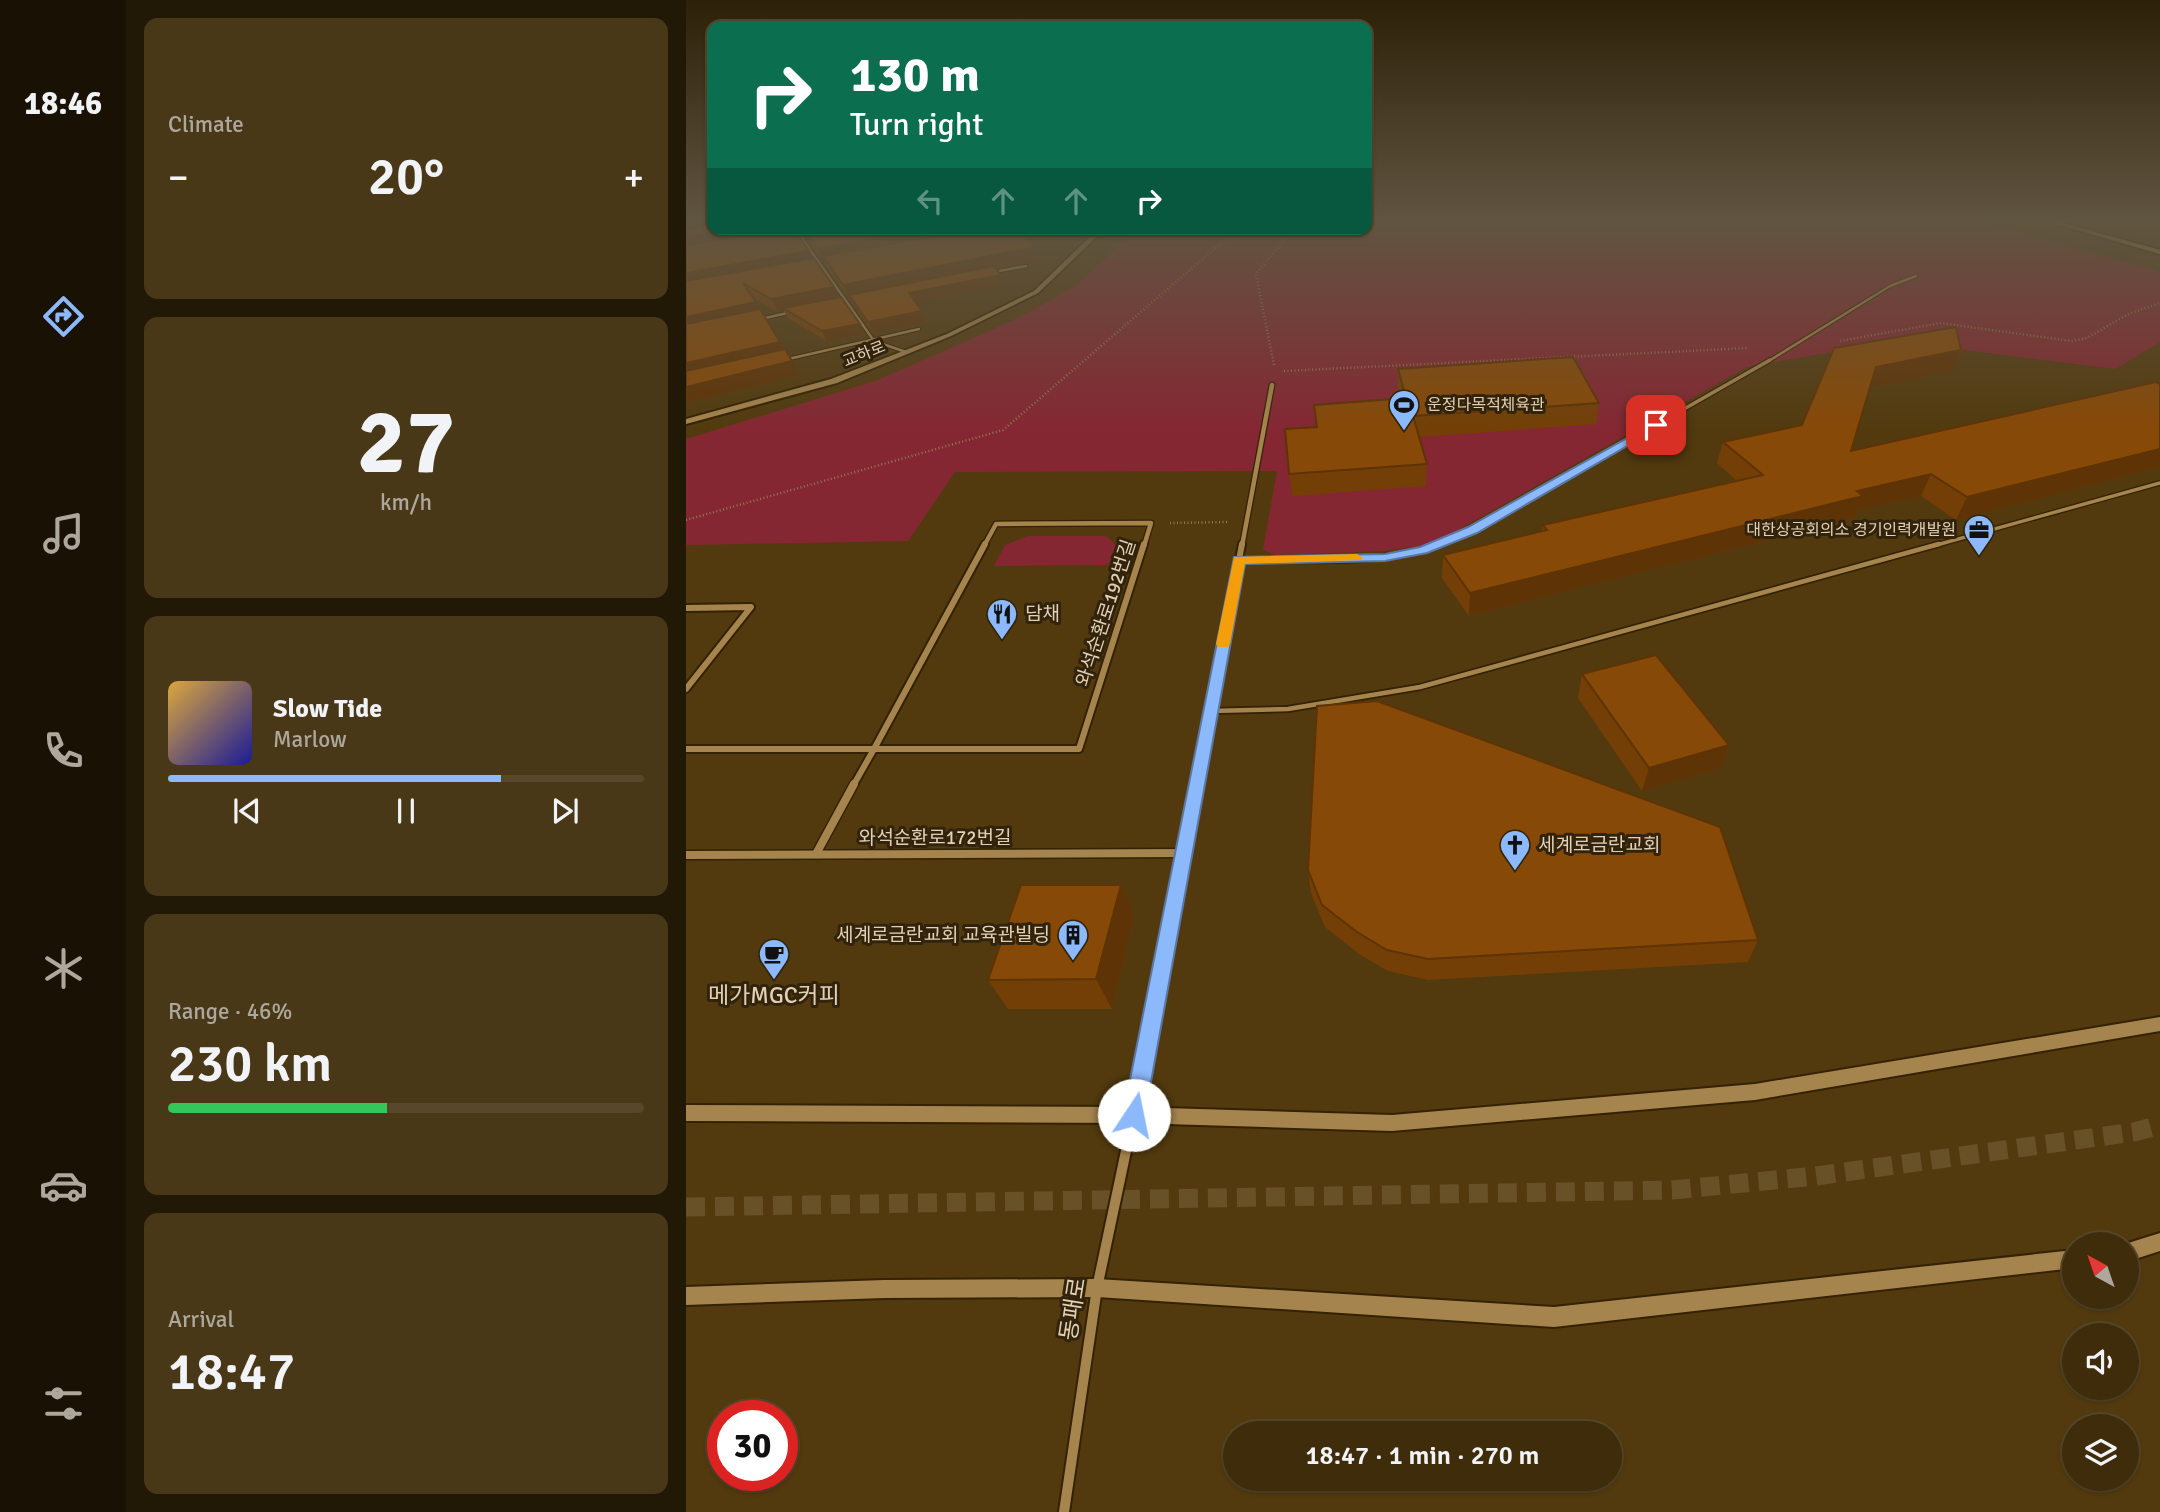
<!DOCTYPE html>
<meta charset="utf-8">
<style>
body{margin:0;font-family:Signika,"Noto Sans KR",sans-serif;background:#493818;color:#f1f3f6;height:100vh;display:flex;flex-direction:column;font-size:26px;white-space:nowrap}
*{box-sizing:border-box;margin:0}
p{font-size:23px;color:#ada79c}
.icon{flex:none;width:38px;height:38px;fill:none;stroke:currentColor;stroke-width:2;stroke-linecap:round;stroke-linejoin:round}
.map{position:relative;flex:1;overflow:hidden}
.details{display:flex;flex-direction:column;gap:18px;padding:18px;background:#221806;width:560px}
.details>*{flex:none}
.top-card{position:absolute;left:21px;top:21px;width:665px;height:214px;border-radius:14px;box-shadow:0 2px 5px #0004,0 0 0 2px #57482b;background:#0b6e4f;color:#fff;overflow:hidden}
.needle{width:46px;rotate:320deg}
.tools{position:absolute;left:1376px;top:1232px;display:grid;gap:14px}
.tools a{display:grid;place-items:center;width:77px;height:77px;border-radius:50%;background:#3e2c0a;box-shadow:0 2px 5px #0004,0 0 0 2px #57482b;font-size:35px}
.speed{position:absolute;left:21px;top:1400px;display:flex;gap:14px;font-size:35px;font-weight:700;text-align:center}
.speed>*{display:grid;place-content:center;width:91px;height:91px;border-radius:50%;background:#3e2c0a;box-shadow:0 2px 5px #0004,0 0 0 2px #57482b;line-height:1}
.speed .limit{border:10px solid #d22;background:#fff;color:#111}
.pin{position:absolute;display:grid;place-items:center;width:60px;height:60px;color:#fff;margin:-30px;border-radius:14px;box-shadow:0 4px 10px #0006}
.me{position:absolute;width:77px;margin:-38px;rotate:11deg;stroke-linejoin:round;filter:drop-shadow(0 0 5px #0008)}
.turn{display:flex;align-items:center;gap:24px;height:147px;padding:0 28px;font-size:32px}
.turn .icon{width:91px;height:91px;stroke-width:2.5}
.turn b{display:block;font-size:49px;line-height:60px}
.lanes{display:flex;align-items:center;height:66px;padding:0 28px;background:#0003;justify-content:center;gap:35px;direction:ltr}
.lanes .off{opacity:.35}
.big{font-size:52px;font-weight:600;line-height:1.1}
.details .widget{flex:1;display:flex;flex-direction:column;justify-content:center;gap:10px;min-width:0;padding:0 24px;border-radius:14px;background:#493818}
.details .dial{align-items:center;gap:0}
.dial b{font-size:91px;line-height:1}
.song{display:flex;align-items:center;gap:21px}
.cover{width:84px;height:84px;border-radius:10px;background:linear-gradient(135deg,hsl(40 70% 55%),hsl(240 70% 35%))}
.played{height:7px;border-radius:4px;background:linear-gradient(90deg,#8cb9fc 70%,#57482b 70%)}
.keys{display:flex;justify-content:space-around;direction:ltr}
.heat{display:flex;justify-content:space-between;align-items:center;font-size:38px;direction:ltr}
.charge{height:10px;border-radius:5px;background:linear-gradient(90deg,#34c759 46%,#57482b 0)}
.trip{position:absolute;left:537px;top:1421px;width:399px;height:70px;border-radius:35px;background:#3e2c0a;box-shadow:0 2px 5px #0004,0 0 0 2px #57482b;font-weight:600;line-height:70px;text-align:center}
main{display:flex;flex:1;min-height:0}
.tabs{display:flex;flex-direction:column;width:126px;justify-content:space-around;align-items:center;background:#191204;color:#ada79c}
.tabs .icon{width:49px;height:49px}
.tabs .on{color:#8cb9fc}
.tabs b{font-size:32px;color:#f1f3f6}
.map>svg:first-child{display:block}
.green{fill:#852732}
.lines{fill:none;stroke-linecap:round;stroke-linejoin:round}
.tertiary-tunnel{stroke:#685027;stroke-width:19;stroke-dasharray:19 10;stroke-linecap:butt}
.service-far2-casing{stroke:#332204;stroke-width:4.5}
.service-far1-casing{stroke:#332204;stroke-width:6}
.service-casing{stroke:#332204;stroke-width:8}
.minor-far3-casing{stroke:#332204;stroke-width:7}
.minor-far2-casing{stroke:#332204;stroke-width:10}
.minor-far1-casing{stroke:#332204;stroke-width:11}
.minor-casing{stroke:#332204;stroke-width:14}
.tertiary-casing{stroke:#332204;stroke-width:4}
.secondary-casing{stroke:#332204;stroke-width:4}
.path{stroke:#8e7953;stroke-width:2.5;stroke-dasharray:1 2.5;stroke-linecap:butt}
.service-far2{stroke:#a6844d;stroke-width:2.5}
.service-far1{stroke:#a6844d;stroke-width:3.5}
.service{stroke:#a6844d;stroke-width:4.5}
.minor-far3{stroke:#a6844d;stroke-width:4.5}
.minor-far2{stroke:#a6844d;stroke-width:6}
.minor-far1{stroke:#a6844d;stroke-width:8}
.minor{stroke:#a6844d;stroke-width:10}
.tertiary{fill:#a6844d;fill-rule:evenodd}
.secondary{fill:#ba9250;fill-rule:evenodd}
.wall{fill:#743f06}
.shaded-wall{fill:#5e3305}
.building{fill:#874907;stroke:#5e3305;stroke-width:2}
.route{fill:#8cb9fc;stroke:#5b78a4;stroke-width:2}
.slow{fill:#f59e0b}
.labels{text-anchor:middle;dominant-baseline:central;stroke-width:6;stroke-linejoin:round;paint-order:stroke}
.far-street-label{font-size:16px;fill:#e2d0b4;stroke:#31230c}
.far-poi-label{font-size:16px;fill:#e2d0b4;stroke:#31230c;text-anchor:start}
.street-label{font-size:19px;fill:#e2d0b4;stroke:#31230c}
.poi-label{font-size:19px;fill:#e2d0b4;stroke:#31230c;text-anchor:start}
.near-poi-label{font-size:23px;fill:#e2d0b4;stroke:#31230c}
.near-street-label{font-size:23px;fill:#e2d0b4;stroke:#31230c}
</style>
<main>
<nav class="tabs">
<b>18:46</b>
<svg class="icon on" aria-label="directions" viewBox="0 0 24 24"><path d="M12 3l9 9-9 9-9-9zM9 14v-3h6M13 9l2 2-2 2"/></svg>
<svg class="icon" aria-label="music" viewBox="0 0 24 24"><path d="M9 18V5l10-2v13"/><circle cx="6" cy="18" r="3"/><circle cx="16" cy="16" r="3"/></svg>
<svg class="icon" aria-label="phone" viewBox="0 0 24 24"><path d="M5 4h4l2 5-3 2q2 4 5 5l2-3 5 2v4C11 20 4 13 5 4z"/></svg>
<svg class="icon" aria-label="climate" viewBox="0 0 24 24"><path d="M12 3v18M4 7l16 10M4 17L20 7"/></svg>
<svg class="icon" aria-label="car" viewBox="0 0 24 24"><path d="M5 17H2v-5l4-1 3-4h7l3 4 3 1v5h-3M9 17h6M6 11h13"/><circle cx="7" cy="17" r="2"/><circle cx="17" cy="17" r="2"/></svg>
<svg class="icon" aria-label="filters" viewBox="0 0 24 24"><path d="M4 7h16M4 17h16"/><circle cx="9" cy="7" r="2"/><circle cx="15" cy="17" r="2"/></svg>
</nav>
<section class="details">
<div class="widget"><p>Climate</p>
<div class="heat"><a>−</a><b class="big">20°</b><a>+</a></div>
</div>
<div class="widget dial"><b>27</b><p>km/h</p></div>
<div class="widget">
<div class="song"><i class="cover"></i><div><b>Slow Tide</b><p>Marlow</p></div></div>
<div class="played"></div>
<div class="keys"><svg class="icon" aria-label="previous" viewBox="0 0 24 24"><path d="M18 5L8 12l10 7zM5 5v14"/></svg><svg class="icon" aria-label="pause" viewBox="0 0 24 24"><path d="M8 5v14M16 5v14"/></svg><svg class="icon" aria-label="next" viewBox="0 0 24 24"><path d="M6 5l10 7-10 7zM19 5v14"/></svg></div>
</div>
<div class="widget"><p>Range · 46%</p><b class="big">230 km</b><div class="charge"></div></div>
<div class="widget"><p>Arrival</p><b class="big">18:47</b></div>
</section>
<div class="map">
<svg width="1474" height="1512" viewBox="0 0 1474 1512">
<rect width="100%" height="100%" fill="#523a0e"/>
<!-- green -->
<g class="green">
<polygon points="681,221 1293,221 1474,272 1474,342 1429,369 1210,341 1061,367 765,534 734,546 698,551 589,555 577,550 591,471 269,472 222,541 0,545 0,439 192,380 328,320 390,286 444,235 478,229 681,229"/>
<polygon points="342,536 420,536 430,545 422,565 308,566 319,545"/>
</g>
<g class="lines">
<!-- tertiary-tunnel -->
<polyline class="tertiary-tunnel" points="0,1207 986,1190 1130,1176 1448,1132 1474,1125"/>
<!-- service-far2 casing -->
<g class="service-far2-casing">
<g id="service-far2">
<polyline points="113,234 188,341 220,352"/>
<polyline points="308,272 340,266"/>
<polyline points="75,319 106,312"/>
<polyline points="98,360 233,329"/>
<polyline points="1081,362 1204,286 1230,276"/>
</g>
</g>
<!-- service-far1 casing -->
<g class="service-far1-casing">
<g id="service-far1">
<polyline points="750,546 786,530 1084,360"/>
<polyline points="1247,546 1474,483"/>
</g>
</g>
<!-- service casing -->
<g class="service-casing">
<g id="service">
<path d="M553 560C611 559 702 566 754 544"/>
<polyline points="524,711 602,709 734,687 1253,544"/>
</g>
</g>
<!-- minor-far3 casing -->
<g class="minor-far3-casing">
<g id="minor-far3">
<polyline points="298,546 310,524 465,523 458,546"/>
<polyline points="556,546 586,385"/>
</g>
</g>
<!-- minor-far2 casing -->
<g class="minor-far2-casing">
<g id="minor-far2">
<polyline points="0,608 65,607 0,689"/>
<polyline points="0,749 188,749"/>
<polyline points="188,749 393,749 458,544"/>
<polyline points="188,749 299,544"/>
<polyline points="167,786 188,749"/>
<polyline points="510,786 556,544"/>
</g>
</g>
<!-- minor-far1 casing -->
<g class="minor-far1-casing">
<g id="minor-far1">
<polyline points="130,854 168,784"/>
<polyline points="0,855 498,853"/>
<polyline points="451,1101 511,784"/>
</g>
</g>
<!-- minor casing -->
<g class="minor-casing">
<polyline id="minor" points="378,1512 411,1288 451,1099"/>
</g>
<!-- tertiary casing -->
<g class="tertiary-casing">
<g id="tertiary">
<polygon points="412,229 419,229 352,293 265,336 151,383 0,424 0,419 145,379 261,334 348,291"/>
<polygon points="1474,1017 1474,1031 1069,1100 706,1131 448,1123 0,1121 0,1105 448,1107 706,1115 1069,1084"/>
<polygon points="1474,1233 1474,1251 1440,1262 1439,1244"/>
<polygon points="1388,1250 1388,1268 868,1327 411,1297 198,1298 0,1305 0,1287 198,1280 411,1279 868,1307"/>
</g>
</g>
<!-- secondary casing -->
<g class="secondary-casing">
<polygon id="secondary" points="1360,221 1369,221 1474,250 1474,254"/>
</g>
<!-- path -->
<g class="path">
<polyline points="1154,341 1255,323 1385,341 1401,338 1442,314 1474,303"/>
<polyline points="588,365 570,274 608,229"/>
<polyline points="598,371 1062,348"/>
<polyline points="0,520 317,430 533,245 566,229"/>
<polyline points="484,523 541,522"/>
</g>
<!-- service-far2 -->
<use href="#service-far2" class="service-far2"/>
<!-- service-far1 -->
<use href="#service-far1" class="service-far1"/>
<!-- service -->
<use href="#service" class="service"/>
<!-- minor-far3 -->
<use href="#minor-far3" class="minor-far3"/>
<!-- minor-far2 -->
<use href="#minor-far2" class="minor-far2"/>
<!-- minor-far1 -->
<use href="#minor-far1" class="minor-far1"/>
<!-- minor -->
<use href="#minor" class="minor"/>
<!-- tertiary -->
<use href="#tertiary" class="tertiary"/>
<!-- secondary -->
<use href="#secondary" class="secondary"/>
</g>
<!-- wall -->
<g class="wall">
<polygon points="26,229 368,229 370,237 344,242 349,247 352,259 310,268 315,275 318,285 230,302 240,322 187,332 168,305 164,298 163,298 142,269 139,262 137,262 120,237 117,230 110,232 153,297 174,324 178,334 140,341 102,318 98,311 92,312 66,297 113,375 0,403"/>
<polygon points="1148,348 1275,350 1267,371 1184,388 1165,451 1474,384 1474,467 1270,520 1235,496 1171,511 1169,518 783,616 756,578 757,555 856,531 857,525 1051,481 1031,463 1037,442 1116,425"/>
<polygon points="712,369 913,403 910,424 733,437 741,464 740,486 606,496 603,474 630,427 628,405 714,399 712,389"/>
<polygon points="896,674 1043,745 1035,768 956,791 892,698"/>
<polygon points="622,870 1072,940 1062,962 742,980 702,971 673,954 639,927 625,893"/>
<polygon points="435,885 448,916 426,1009 322,1009 302,980"/>
</g>
<!-- shaded-wall -->
<g class="shaded-wall">
<polygon points="48,229 117,229 117,230 0,251 0,238"/>
<polygon points="244,229 315,229 137,256 139,262 137,262 132,249"/>
<polygon points="342,229 368,229 370,237 337,243 334,231"/>
<polygon points="349,247 352,259 163,298 157,285"/>
<polygon points="123,251 129,263 0,287 0,273"/>
<polygon points="315,275 318,285 227,303 223,293"/>
<polygon points="148,287 154,300 97,308 98,311 92,312 85,299"/>
<polygon points="70,302 76,315 0,332 0,317"/>
<polygon points="236,311 240,322 187,332 182,322"/>
<polygon points="174,324 178,334 140,341 136,331"/>
<polygon points="94,342 101,356 0,380 0,363"/>
<polygon points="1275,350 1267,371 1183,388 1190,367"/>
<polygon points="106,361 113,375 0,403 0,387"/>
<polygon points="1474,449 1474,467 1270,520 1281,497"/>
<polygon points="1245,474 1235,496 1171,511 1169,518 783,616 784,593 1171,491"/>
<polygon points="1043,745 1035,768 956,791 963,768"/>
<polygon points="435,885 448,916 426,1009 410,979"/>
</g>
<!-- building -->
<g class="building">
<polygon points="26,225 26,229 48,229 0,238 0,230"/>
<polygon points="93,229 108,229 123,251 0,273 0,245"/>
<polygon points="118,229 244,229 132,249"/>
<polygon points="288,229 342,229 334,231 349,247 157,285 137,256"/>
<polygon points="128,258 148,287 85,299 57,283 70,302 0,317 0,281"/>
<polygon points="308,266 315,275 223,293 236,311 182,322 163,295"/>
<polygon points="155,297 174,324 136,331 97,308"/>
<polygon points="74,309 94,342 0,363 0,324"/>
<polygon points="1270,327 1275,350 1190,367 1165,451 1470,382 1474,384 1474,449 1281,497 1245,474 1171,491 1177,496 784,593 757,555 861,530 857,525 1077,475 1037,442 1116,425 1148,348"/>
<polygon points="99,349 106,361 0,387 0,371"/>
<polygon points="887,357 913,403 727,416 741,464 603,474 599,429 631,427 628,405 720,398 712,369"/>
<polygon points="970,655 1043,745 963,768 896,674"/>
<polygon points="691,701 1034,827 1072,940 742,959 701,950 671,932 636,905 622,870 631,706"/>
<polygon points="335,885 435,885 410,979 302,980"/>
</g>
<!-- sky -->
<linearGradient id="sky" x2="0" y2="1"><stop stop-color="#2d2008"/><stop offset="0.51" stop-color="#605541"/><stop offset="1" stop-color="#605541" stop-opacity="0"/></linearGradient>
<rect width="1474" height="432" fill="url(#sky)"/>
<!-- route -->
<polygon class="route" points="970,422 975,425 974,427 791,533 741,553 699,561 559,564 459,1115 456,1123 448,1126 441,1123 437,1115 548,557 699,554 734,547 782,527"/>
<!-- slow -->
<polygon class="slow" points="671,554 677,558 675,560 559,564 544,644 542,647 532,647 530,644 548,557"/>
<!-- icons -->
<defs>
<g id="stadium-pin" transform="scale(1.575)"><path d="M0 17L-7.5 6A9.5 9.5 0 1 1 7.5 6Z" fill="#8cb9fc" stroke="#31230c"/><path d="M0-5a6.5 5 0 1 0 0 10a6.5 5 0 1 0 0-10ZM-3.5-1.8h7v3.6h-7Z" fill="#111"/></g>
<g id="office-pin" transform="scale(1.575)"><path d="M0 17L-7.5 6A9.5 9.5 0 1 1 7.5 6Z" fill="#8cb9fc" stroke="#31230c"/><path d="M-6-3h4V-5.5h4V-3h4V5H-6ZM-1-4.5V-3h2v-1.5ZM-6 0V1H6V0Z" fill="#111"/></g>
<g id="restaurant-pin" transform="scale(1.575)"><path d="M0 17L-7.5 6A9.5 9.5 0 1 1 7.5 6Z" fill="#8cb9fc" stroke="#31230c"/><path d="M-5-6h1v4h1v-4h1v4h1v-4h1v5L-1.5 .5V6h-2V.5L-5-1ZM5-6V6H3V1.5H1.5Q1.5-4 5-6Z" fill="#111"/></g>
<g id="church-pin" transform="scale(1.575)"><path d="M0 17L-7.5 6A9.5 9.5 0 1 1 7.5 6Z" fill="#8cb9fc" stroke="#31230c"/><path d="M-1.2-6h2.4v3.5h3.3v2.4h-3.3V6h-2.4V-.1h-3.3v-2.4h3.3Z" fill="#111"/></g>
<g id="building-pin" transform="scale(1.575)"><path d="M0 17L-7.5 6A9.5 9.5 0 1 1 7.5 6Z" fill="#8cb9fc" stroke="#31230c"/><path d="M-4-6H4V6H1V3H-1V6H-4ZM-2.5-4.3h1.7v1.8h-1.7ZM.8-4.3h1.7v1.8H.8ZM-2.5-1h1.7V.8h-1.7ZM.8-1h1.7V.8H.8Z" fill="#111"/></g>
<g id="cafe-pin" transform="scale(1.575)"><path d="M0 17L-7.5 6A9.5 9.5 0 1 1 7.5 6Z" fill="#8cb9fc" stroke="#31230c"/><path d="M-5.5-4.5H6V0H3Q3 3.5 0 3.5H-2.5Q-5.5 3.5-5.5 0ZM3-3.2v2h1.7v-2ZM-6 4.5H4V6H-6Z" fill="#111"/></g>
</defs>
<g fill-rule="evenodd">
<use href="#stadium-pin" x="718" y="405"/>
<use href="#office-pin" x="1293" y="530"/>
<use href="#restaurant-pin" x="316" y="614"/>
<use href="#church-pin" x="829" y="845"/>
<use href="#building-pin" x="387" y="935"/>
<use href="#cafe-pin" x="88" y="954"/>
</g>
<g class="labels">
<!-- far-street labels -->
<g class="far-street-label">
<text transform="translate(178 354) rotate(-22)">교하로</text>
</g>
<!-- far-poi labels -->
<g class="far-poi-label">
<text x="741" y="405">운정다목적체육관</text>
<text x="1270" y="530" text-anchor="end">대한상공회의소 경기인력개발원</text>
</g>
<!-- street labels -->
<g class="street-label">
<text transform="translate(420 613) rotate(-72)">와석순환로192번길</text>
<text x="249" y="838">와석순환로172번길</text>
</g>
<!-- poi labels -->
<g class="poi-label">
<text x="339" y="614">담채</text>
<text x="852" y="845">세계로금란교회</text>
<text x="364" y="935" text-anchor="end">세계로금란교회 교육관빌딩</text>
</g>
<!-- near-poi labels -->
<g class="near-poi-label">
<text x="88" y="995">메가MGC커피</text>
</g>
<!-- near-street labels -->
<g class="near-street-label">
<text transform="translate(387 1309) rotate(-81)">동패로</text>
</g>
</g>
</svg>
<div class="tools">
<a><svg class="needle" viewBox="-14 -14 28 28"><path d="M0-13l5 13h-10z" fill="#e53935"/><path d="M0 13l5-13h-10z" fill="#ada79c"/></svg></a>
<a><svg class="icon" aria-label="sound" viewBox="0 0 24 24"><path d="M4 9h4l5-4v14l-5-4H4zM17 9q2 3 0 6"/></svg></a>
<a><svg class="icon" aria-label="layers" viewBox="0 0 24 24"><path d="M12 4l9 5-9 5-9-5zM3 14l9 5 9-5"/></svg></a>
</div>
<div class="speed"><div class="limit">30</div></div>
<div class="pin" style="left:970px;top:425px;background:#d93025"><svg class="icon" aria-label="arrive" viewBox="0 0 24 24"><path d="M6 21V4h12l-3 4 3 4H6"/></svg></div>
<svg class="me" style="left:448px;top:1115px" viewBox="-20 -20 40 40"><circle r="19" fill="#fff"/><path d="M0-13L10 11 0 6-10 11z" fill="#8cb9fc"/></svg>
<div class="trip">18:47 · 1 min · 270 m</div>
<div class="top-card">
<div class="turn"><svg class="icon" aria-label="right" viewBox="0 0 24 24"><path d="M7 20v-9h11M14 6l5 5-5 5"/></svg><div><b>130 m</b>Turn right</div></div>
<div class="lanes"><svg class="icon off" aria-label="left" viewBox="0 0 24 24"><path d="M17 20v-9H6M10 6l-5 5 5 5"/></svg><svg class="icon off" aria-label="ahead" viewBox="0 0 24 24"><path d="M12 20V5M6 11l6-6 6 6"/></svg><svg class="icon off" aria-label="ahead" viewBox="0 0 24 24"><path d="M12 20V5M6 11l6-6 6 6"/></svg><svg class="icon" aria-label="right" viewBox="0 0 24 24"><path d="M7 20v-9h11M14 6l5 5-5 5"/></svg></div>
</div>
</div>
</main>
